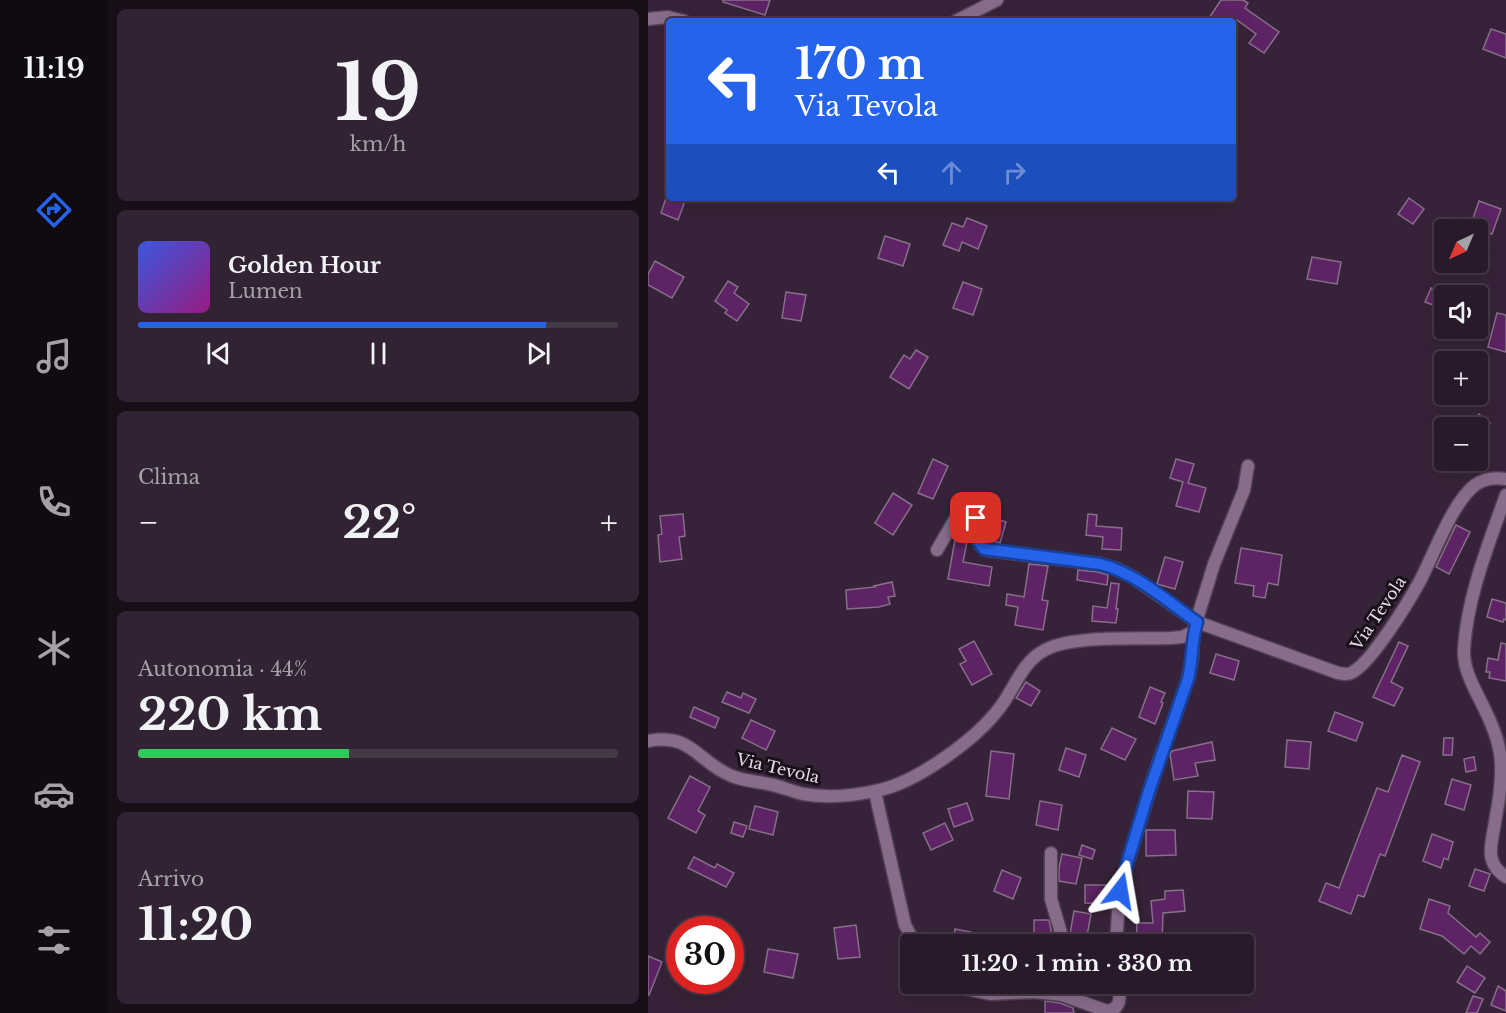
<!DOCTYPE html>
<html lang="it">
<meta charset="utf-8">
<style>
body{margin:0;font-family:"Libre Baskerville",serif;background:#312333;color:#f1f3f6;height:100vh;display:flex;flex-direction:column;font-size:22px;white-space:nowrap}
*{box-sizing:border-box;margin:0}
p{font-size:20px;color:#a5a1a9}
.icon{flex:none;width:33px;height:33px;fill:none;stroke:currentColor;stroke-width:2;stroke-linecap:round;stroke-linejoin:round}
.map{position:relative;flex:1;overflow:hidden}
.drawer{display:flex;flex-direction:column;gap:9px;padding:9px;background:#170e18;width:540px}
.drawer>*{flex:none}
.top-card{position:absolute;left:18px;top:18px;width:570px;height:183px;border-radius:6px;box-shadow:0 6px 24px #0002,0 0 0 2px #453847;background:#2563eb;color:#fff;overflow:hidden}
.needle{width:39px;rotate:224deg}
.fabs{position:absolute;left:786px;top:219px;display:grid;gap:12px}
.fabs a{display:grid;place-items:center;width:54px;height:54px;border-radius:6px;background:#291a2b;box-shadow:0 6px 24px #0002,0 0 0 2px #453847;font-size:30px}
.speed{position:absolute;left:18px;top:916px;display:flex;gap:12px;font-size:30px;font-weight:700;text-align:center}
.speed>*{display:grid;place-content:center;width:78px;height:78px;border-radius:50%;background:#291a2b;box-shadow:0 6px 24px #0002,0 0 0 2px #453847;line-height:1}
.speed .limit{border:9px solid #d22;background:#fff;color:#111}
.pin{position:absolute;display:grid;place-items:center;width:51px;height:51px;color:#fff;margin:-26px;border-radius:12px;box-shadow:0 3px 9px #0006}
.me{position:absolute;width:66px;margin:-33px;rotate:14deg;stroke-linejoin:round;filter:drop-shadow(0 0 4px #0008)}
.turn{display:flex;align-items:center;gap:21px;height:126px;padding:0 30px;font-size:27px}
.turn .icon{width:78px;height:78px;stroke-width:2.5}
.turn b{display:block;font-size:42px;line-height:51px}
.lanes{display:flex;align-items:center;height:57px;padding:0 30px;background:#0003;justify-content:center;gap:30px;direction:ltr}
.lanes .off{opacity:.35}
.big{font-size:45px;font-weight:700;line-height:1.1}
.drawer .tile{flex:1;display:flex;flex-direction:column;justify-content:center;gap:9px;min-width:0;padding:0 21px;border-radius:9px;background:#312333}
.drawer .dial{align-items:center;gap:0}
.dial b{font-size:78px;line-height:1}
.song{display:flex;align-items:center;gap:18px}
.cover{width:72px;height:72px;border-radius:9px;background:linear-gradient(135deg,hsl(230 70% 55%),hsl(310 70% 35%))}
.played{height:6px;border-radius:3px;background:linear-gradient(90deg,#2563eb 85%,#453847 85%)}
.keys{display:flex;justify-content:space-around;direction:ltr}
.heat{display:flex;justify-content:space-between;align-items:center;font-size:33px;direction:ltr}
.charge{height:9px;border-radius:4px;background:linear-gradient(90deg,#34c759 44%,#453847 0)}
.trip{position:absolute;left:252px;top:934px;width:354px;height:60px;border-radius:6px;background:#291a2b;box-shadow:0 6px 24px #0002,0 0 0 2px #453847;font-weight:700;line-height:60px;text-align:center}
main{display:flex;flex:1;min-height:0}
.menu{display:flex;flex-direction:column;width:108px;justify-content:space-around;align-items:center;background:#100a11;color:#a5a1a9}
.menu .icon{width:42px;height:42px}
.menu .selected{color:#2563eb}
.menu b{font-size:27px;color:#f1f3f6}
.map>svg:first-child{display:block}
.building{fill:#5d2364;stroke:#876f89;stroke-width:1.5}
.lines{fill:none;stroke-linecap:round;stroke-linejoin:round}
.minor-casing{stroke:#534055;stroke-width:15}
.minor{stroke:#886d8b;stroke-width:12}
.route-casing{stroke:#184099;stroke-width:15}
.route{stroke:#2563eb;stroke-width:10}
.labels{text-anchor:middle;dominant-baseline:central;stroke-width:6;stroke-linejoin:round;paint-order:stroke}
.street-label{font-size:16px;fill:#e7d9e8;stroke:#19101a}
</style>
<main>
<nav class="menu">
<b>11:19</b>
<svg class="icon selected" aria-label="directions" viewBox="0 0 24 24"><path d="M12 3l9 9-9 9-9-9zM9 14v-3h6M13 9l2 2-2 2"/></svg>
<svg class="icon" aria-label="music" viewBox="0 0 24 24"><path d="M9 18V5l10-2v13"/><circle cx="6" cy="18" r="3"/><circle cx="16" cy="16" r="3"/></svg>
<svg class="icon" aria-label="phone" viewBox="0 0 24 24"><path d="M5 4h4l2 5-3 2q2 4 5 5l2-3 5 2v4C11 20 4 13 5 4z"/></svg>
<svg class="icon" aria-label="climate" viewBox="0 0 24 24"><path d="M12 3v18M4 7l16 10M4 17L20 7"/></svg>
<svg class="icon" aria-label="car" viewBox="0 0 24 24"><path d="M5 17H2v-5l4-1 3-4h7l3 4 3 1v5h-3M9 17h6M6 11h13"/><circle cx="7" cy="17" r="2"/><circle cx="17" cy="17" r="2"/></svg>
<svg class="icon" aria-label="filters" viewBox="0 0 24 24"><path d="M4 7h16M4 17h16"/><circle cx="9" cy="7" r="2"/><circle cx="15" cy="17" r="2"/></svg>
</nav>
<section class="drawer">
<div class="tile dial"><b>19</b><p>km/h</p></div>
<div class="tile">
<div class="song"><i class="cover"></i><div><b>Golden Hour</b><p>Lumen</p></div></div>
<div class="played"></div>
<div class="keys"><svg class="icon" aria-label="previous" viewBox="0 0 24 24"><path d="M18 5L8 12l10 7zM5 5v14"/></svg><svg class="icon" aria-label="pause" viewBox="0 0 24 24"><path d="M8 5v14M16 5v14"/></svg><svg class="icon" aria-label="next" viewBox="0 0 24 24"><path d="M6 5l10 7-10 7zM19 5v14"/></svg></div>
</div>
<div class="tile"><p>Clima</p>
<div class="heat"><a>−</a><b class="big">22°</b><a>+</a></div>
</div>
<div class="tile"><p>Autonomia · 44%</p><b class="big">220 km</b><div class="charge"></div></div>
<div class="tile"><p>Arrivo</p><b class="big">11:20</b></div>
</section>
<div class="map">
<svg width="858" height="1013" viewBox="0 0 858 1013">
<rect width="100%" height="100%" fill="#372339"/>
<!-- building -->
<g class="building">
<polygon points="75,0 122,0 117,15 75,2"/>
<polygon points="573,0 595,0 600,3 597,8 631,32 616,53 601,43 608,34 589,20 559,21"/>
<polygon points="843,29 858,34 858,58 835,49"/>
<polygon points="18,198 38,198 30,220 13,213"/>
<polygon points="761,198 776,209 765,224 750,214"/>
<polygon points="831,201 853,209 844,234 822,227"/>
<polygon points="319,218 339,226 330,249 314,242 311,251 295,245 304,223 315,227"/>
<polygon points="237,236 262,244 255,266 230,258"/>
<polygon points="664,257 693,262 689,284 659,279"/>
<polygon points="7,261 36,277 24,298 0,285 0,274"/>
<polygon points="80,281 90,287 86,293 101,304 89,321 77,313 79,310 67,301"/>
<polygon points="315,282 334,289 325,315 305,308"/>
<polygon points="783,288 799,295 796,296 796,300 793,308 777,302"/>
<polygon points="138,292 158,295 153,321 134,318"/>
<polygon points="849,313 858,315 858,352 840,347"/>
<polygon points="268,350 280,357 261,389 242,377 256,355 262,359"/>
<polygon points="831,414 842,423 830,438 830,428 820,428"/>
<polygon points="285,459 300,466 285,499 270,493"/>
<polygon points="528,459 546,464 540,483 558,488 551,512 528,506 535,482 522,478"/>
<polygon points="245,493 264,505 245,535 227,523"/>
<polygon points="35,514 37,536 31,537 34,559 12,562 10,535 14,534 12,516"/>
<polygon points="440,514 449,515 448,526 474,528 473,550 454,549 455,537 438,535"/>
<polygon points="339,516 358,522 352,543 338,539"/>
<polygon points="808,525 822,532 801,574 788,567"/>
<polygon points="308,534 320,537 315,562 344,567 341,586 300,579"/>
<polygon points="593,548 634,555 630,585 620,583 617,598 605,596 606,586 587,583"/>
<polygon points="517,557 535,562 527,589 509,584"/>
<polygon points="381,564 400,566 394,600 400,601 395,630 367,625 370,607 358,605 359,594 376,597"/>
<polygon points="430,570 450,572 460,575 459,585 429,580"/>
<polygon points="244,582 247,596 240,597 242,604 231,607 199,609 198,590 227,587 226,586"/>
<polygon points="463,583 471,584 468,609 470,609 468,623 444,621 445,606 459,608"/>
<polygon points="844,599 858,603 858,620 856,619 855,622 839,617"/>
<polygon points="326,641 344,674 324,685 312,664 318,661 311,649"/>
<polygon points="751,642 760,646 743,682 755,688 746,706 725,697"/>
<polygon points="853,643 858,644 858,681 841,678 842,672 838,672 840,658 850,660"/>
<polygon points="568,654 591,661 586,680 562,673"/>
<polygon points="378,682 392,691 383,706 368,698"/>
<polygon points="502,687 517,693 513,702 515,703 507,724 491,717"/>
<polygon points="79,692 93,698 95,693 108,699 101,713 74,702"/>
<polygon points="46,707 71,718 67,728 42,717"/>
<polygon points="687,712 715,723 708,741 680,731"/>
<polygon points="103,720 127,731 118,750 94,738"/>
<polygon points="464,728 488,739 477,760 453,749"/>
<polygon points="796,738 805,738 804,755 795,755"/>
<polygon points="639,740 663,742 661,769 637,767"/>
<polygon points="564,742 567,760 547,763 550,776 526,780 522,754 524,751"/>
<polygon points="418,748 438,755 431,777 411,770"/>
<polygon points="343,751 366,754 361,799 338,796"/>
<polygon points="754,755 772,762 737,856 732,854 716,897 710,895 703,914 671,901 678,883 691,888 729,788 740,792"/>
<polygon points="826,757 828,770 818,772 816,759"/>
<polygon points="42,776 62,787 50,811 57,815 48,833 20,818"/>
<polygon points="804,779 823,785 816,810 797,804"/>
<polygon points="540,791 566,792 564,819 539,818"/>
<polygon points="392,801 414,805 410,830 388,825"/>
<polygon points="319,803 325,820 306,827 300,809"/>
<polygon points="107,806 130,812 125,835 101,829"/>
<polygon points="86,822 99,826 95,837 83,833"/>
<polygon points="297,823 305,840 283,850 275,833"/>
<polygon points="498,830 527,830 528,855 498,856"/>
<polygon points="784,834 805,842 800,860 796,858 793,868 775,861"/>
<polygon points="434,845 447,850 444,859 431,855"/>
<polygon points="414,854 434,858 428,884 411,881 411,868"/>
<polygon points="46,857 67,868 69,864 86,873 78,887 40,868"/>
<polygon points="827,869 842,874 836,891 821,886"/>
<polygon points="354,870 373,878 365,899 346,891"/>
<polygon points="437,885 459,885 458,904 437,903"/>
<polygon points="535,890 537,911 515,913 514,945 488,945 489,923 505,923 503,901 517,899 517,891"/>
<polygon points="781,899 802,906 800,913 828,937 832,933 842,942 832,954 823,946 816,954 794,936 772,929"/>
<polygon points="426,911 443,914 439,936 422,934"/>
<polygon points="386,920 401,920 404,935 386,936"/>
<polygon points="208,925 212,957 190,959 186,928"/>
<polygon points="307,929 323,932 321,945 304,945"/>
<polygon points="120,949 150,954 145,978 116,972"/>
<polygon points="0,956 14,962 1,995 0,995"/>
<polygon points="819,966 837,978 827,993 809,982"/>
<polygon points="480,984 507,984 508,994 480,994"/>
<polygon points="850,986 858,991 858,1011 843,1005"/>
<polygon points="825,996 835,999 829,1013 818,1013"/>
<polygon points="397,1001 412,1003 425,1008 426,1013 397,1013"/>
</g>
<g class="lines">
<!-- minor casing -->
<g class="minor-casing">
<g id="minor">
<polyline points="0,19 20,17 36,21"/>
<polyline points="308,21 349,0"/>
<path d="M858 495C841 543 819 597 816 649 815 671 827 689 836 708 845 726 853 745 853 765 854 787 849 811 845 833 844 841 841 851 844 860 846 867 852 873 858 877"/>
<path d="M289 550 310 514C314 509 317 507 323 511 337 521 325 533 331 543 333 547 335 548 339 550L452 564 469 569 486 578 549 622 690 673C695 674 699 675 703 673 723 664 761 601 772 581 786 554 804 503 827 485 837 478 847 477 858 479"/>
<path d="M0 741C44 732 50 763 84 776 95 781 108 781 120 784 132 786 143 791 155 794 178 798 204 796 227 791 267 784 329 739 353 706 367 687 375 661 397 650 424 635 492 639 523 638L534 637 545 632"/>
<polyline points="227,792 257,925 263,936 277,945"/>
<polyline points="403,853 403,899 413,933 415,945"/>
<polyline points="468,945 471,897 478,867 508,770 540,679 544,660 545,632 566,564 596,490 600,466"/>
<path d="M305 984 314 988 343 994 386 992 414 995 459 1011C474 1009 472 996 471 984"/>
<polyline points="418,984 418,996"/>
</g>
</g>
<!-- minor -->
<use href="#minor" class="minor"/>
</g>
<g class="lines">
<!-- route casing -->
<g class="route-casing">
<path id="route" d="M328 518 331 526 330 541 336 549 452 564C488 573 519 601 549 622 543 640 545 660 540 679L501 791 480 860 472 891"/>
</g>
<!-- route -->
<use href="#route" class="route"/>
</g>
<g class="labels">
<!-- street labels -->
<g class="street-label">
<text transform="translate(730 613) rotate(-56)">Via Tevola</text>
<text transform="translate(130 768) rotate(13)">Via Tevola</text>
</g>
</g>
</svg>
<div class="fabs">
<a><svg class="needle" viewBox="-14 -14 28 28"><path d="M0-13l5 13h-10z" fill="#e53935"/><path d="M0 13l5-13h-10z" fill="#a5a1a9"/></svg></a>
<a><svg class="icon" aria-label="sound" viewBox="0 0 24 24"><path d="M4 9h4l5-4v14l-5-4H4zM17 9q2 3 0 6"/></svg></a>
<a>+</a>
<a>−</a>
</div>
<div class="speed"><div class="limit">30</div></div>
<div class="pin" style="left:328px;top:518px;background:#d93025"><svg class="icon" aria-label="arrive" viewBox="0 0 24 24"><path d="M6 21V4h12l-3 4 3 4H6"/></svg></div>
<svg class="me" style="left:472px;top:891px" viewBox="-20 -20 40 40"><path d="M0-17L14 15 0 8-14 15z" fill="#2563eb" stroke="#fff" stroke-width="4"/></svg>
<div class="trip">11:20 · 1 min · 330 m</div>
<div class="top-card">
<div class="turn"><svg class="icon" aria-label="left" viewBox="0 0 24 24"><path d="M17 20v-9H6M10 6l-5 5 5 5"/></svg><div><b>170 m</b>Via Tevola</div></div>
<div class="lanes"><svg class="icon" aria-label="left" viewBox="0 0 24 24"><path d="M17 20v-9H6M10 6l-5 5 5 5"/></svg><svg class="icon off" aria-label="ahead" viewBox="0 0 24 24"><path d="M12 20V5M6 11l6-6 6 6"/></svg><svg class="icon off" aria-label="right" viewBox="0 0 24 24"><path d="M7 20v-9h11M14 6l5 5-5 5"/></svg></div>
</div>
</div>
</main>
